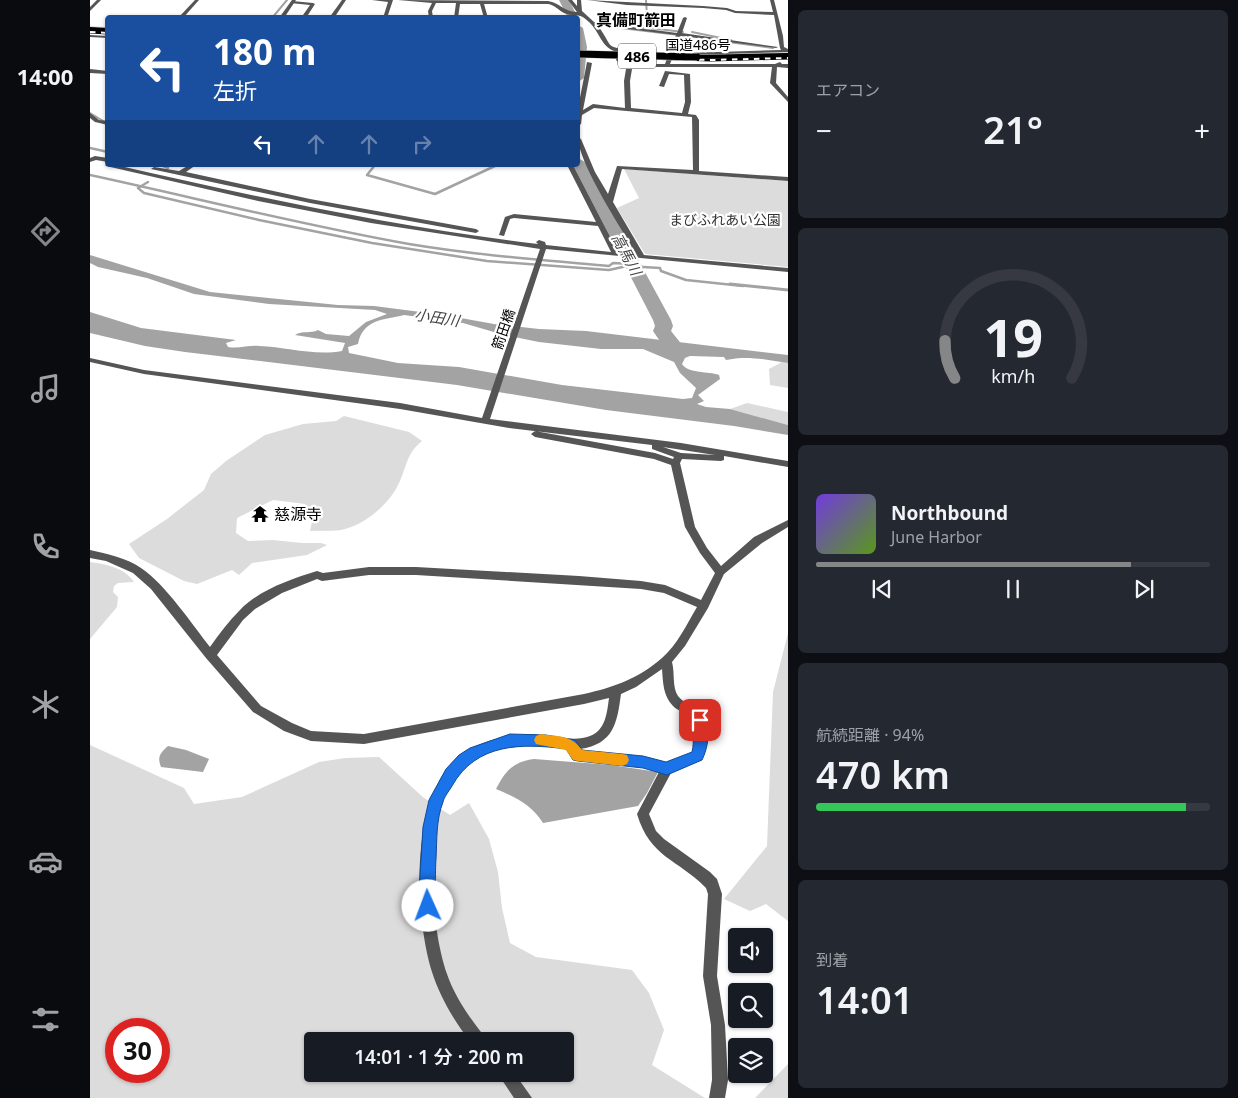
<!DOCTYPE html>
<html lang="ja">
<meta charset="utf-8">
<style>
body{margin:0;font-family:"Noto Sans","Noto Sans JP",sans-serif;background:#242831;color:#f1f3f6;height:100vh;display:flex;flex-direction:column;font-size:19px;white-space:nowrap}
*{box-sizing:border-box;margin:0}
p{font-size:16px;color:#9ea1a6}
.icon{flex:none;width:28px;height:28px;fill:none;stroke:currentColor;stroke-width:2;stroke-linecap:round;stroke-linejoin:round}
.map{position:relative;flex:1;overflow:hidden}
.sheet{display:flex;flex-direction:column;gap:10px;padding:10px;background:#0d0f14;width:450px}
.sheet>*{flex:none}
.top-card{position:absolute;left:15px;top:15px;width:475px;height:152px;border-radius:5px;box-shadow:0 1px 4px #0004;background:#1a4fa0;color:#fff;overflow:hidden}
.fabs{position:absolute;left:638px;top:928px;display:grid;gap:10px}
.fabs a{display:grid;place-items:center;width:45px;height:45px;border-radius:5px;background:#171b24;box-shadow:0 1px 4px #0004;font-size:25px}
.speed{position:absolute;left:15px;top:1018px;display:flex;gap:10px;font-size:25px;font-weight:700;text-align:center}
.speed>*{display:grid;place-content:center;width:65px;height:65px;border-radius:50%;background:#171b24;box-shadow:0 1px 4px #0004;line-height:1}
.speed .limit{border:8px solid #d22;background:#fff;color:#111}
.pin{position:absolute;display:grid;place-items:center;width:42px;height:42px;color:#fff;margin:-21px;border-radius:10px;box-shadow:0 2px 8px #0006}
.me{position:absolute;width:55px;margin:-28px;rotate:358deg;stroke-linejoin:round;filter:drop-shadow(0 0 4px #0008)}
.turn{display:flex;align-items:center;gap:18px;height:105px;padding:0 25px;font-size:22px}
.turn .icon{width:65px;height:65px;stroke-width:2.5}
.turn b{display:block;font-size:35px;line-height:42px}
.lanes{display:flex;align-items:center;height:48px;padding:0 25px;background:#0003;justify-content:center;gap:25px;direction:ltr}
.lanes .off{opacity:.35}
.big{font-size:38px;font-weight:600;line-height:1.1}
.sheet .card{flex:1;display:flex;flex-direction:column;justify-content:center;gap:8px;min-width:0;padding:0 18px;border-radius:8px;background:#242831}
.sheet .dial{align-items:center;gap:0}
.dial svg{height:130px;overflow:visible;fill:none;stroke:#363941;stroke-width:7;stroke-linecap:round;text-anchor:middle}
.dial text{fill:#f1f3f6;stroke:none}
.song{display:flex;align-items:center;gap:15px}
.cover{width:60px;height:60px;border-radius:8px;background:linear-gradient(135deg,hsl(260 70% 55%),hsl(90 70% 35%))}
.played{height:5px;border-radius:2px;background:linear-gradient(90deg,#858687 80%,#363941 80%)}
.keys{display:flex;justify-content:space-around;direction:ltr}
.heat{display:flex;justify-content:space-between;align-items:center;font-size:28px;direction:ltr}
.charge{height:8px;border-radius:4px;background:linear-gradient(90deg,#34c759 94%,#363941 0)}
.trip{position:absolute;left:214px;top:1032px;width:270px;height:50px;border-radius:5px;background:#171b24;box-shadow:0 1px 4px #0004;font-weight:600;line-height:50px;text-align:center}
main{display:flex;flex:1;min-height:0}
.tab-bar{display:flex;flex-direction:column;width:90px;justify-content:space-around;align-items:center;background:#090b0e;color:#9ea1a6}
.tab-bar .icon{width:35px;height:35px}
.tab-bar .active{color:#858687}
.tab-bar b{font-size:22px;color:#f1f3f6}
.map>svg:first-child{display:block}
.green{fill:#dcdcdc;fill-rule:evenodd}
.water{fill:#a3a3a3;fill-rule:evenodd}
.lines{fill:none;stroke-linecap:round;stroke-linejoin:round}
.stream-far2{stroke:#a3a3a3;stroke-width:2}
.stream-far1{stroke:#a3a3a3;stroke-width:2.5}
.stream{stroke:#a3a3a3;stroke-width:3}
.river{fill:#a3a3a3;fill-rule:evenodd}
.trunk-casing{stroke:#dbdbdb;stroke-width:2}
.minor{fill:#555;fill-rule:evenodd}
.tertiary{fill:#555;fill-rule:evenodd}
.trunk{fill:#000;fill-rule:evenodd}
.rail-casing{stroke:#000;stroke-width:3}
.rail{stroke:#fff;stroke-width:2;stroke-dasharray:5.5;stroke-linecap:butt}
.trunk-bridge-casing{stroke:#dbdbdb;stroke-width:8;stroke-linecap:butt}
.trunk-bridge{stroke:#000;stroke-width:7}
.route{fill:#1a73e8;stroke:#114b97}
.slow{fill:#f59e0b}
.labels{text-anchor:middle;dominant-baseline:central;stroke-width:4.5;stroke-linejoin:round;paint-order:stroke}
.far-street-label{font-size:14px;fill:#000;stroke:#fff}
.far-park-label{font-size:14px;fill:#333;stroke:#fff}
.shield{fill:#fff;stroke:#4c4c4c;stroke-width:1}
.shield-label{font-size:15px;font-weight:bold;fill:#000}
.far-water-label{font-size:15px;font-style:italic;fill:#444;stroke:#fff}
.far-quarter-label{font-size:16px;font-weight:bold;fill:#000;stroke:#fff}
.poi-label{font-size:16px;fill:#000;stroke:#fff;text-anchor:start}
</style>
<main>
<nav class="tab-bar">
<b>14:00</b>
<svg class="icon active" aria-label="directions" viewBox="0 0 24 24"><path d="M12 3l9 9-9 9-9-9zM9 14v-3h6M13 9l2 2-2 2"/></svg>
<svg class="icon" aria-label="music" viewBox="0 0 24 24"><path d="M9 18V5l10-2v13"/><circle cx="6" cy="18" r="3"/><circle cx="16" cy="16" r="3"/></svg>
<svg class="icon" aria-label="phone" viewBox="0 0 24 24"><path d="M5 4h4l2 5-3 2q2 4 5 5l2-3 5 2v4C11 20 4 13 5 4z"/></svg>
<svg class="icon" aria-label="climate" viewBox="0 0 24 24"><path d="M12 3v18M4 7l16 10M4 17L20 7"/></svg>
<svg class="icon" aria-label="car" viewBox="0 0 24 24"><path d="M5 17H2v-5l4-1 3-4h7l3 4 3 1v5h-3M9 17h6M6 11h13"/><circle cx="7" cy="17" r="2"/><circle cx="17" cy="17" r="2"/></svg>
<svg class="icon" aria-label="filters" viewBox="0 0 24 24"><path d="M4 7h16M4 17h16"/><circle cx="9" cy="7" r="2"/><circle cx="15" cy="17" r="2"/></svg>
</nav>
<div class="map">
<svg width="698" height="1098" viewBox="0 0 698 1098">
<rect width="100%" height="100%" fill="#fff"/>
<!-- green -->
<g class="green">
<polygon points="534,169 698,181 698,267 555,254 527,208 549,198"/>
<polygon points="692,362 698,363 698,388 680,385 679,369"/>
<polygon points="657,403 698,412 698,425 640,409"/>
<path d="M254 416 319 432 332 441C317 453 317 465 310 481 301 502 278 523 255 529 245 532 231 530 220 531L223 517 215 504 183 500 147 518 146 533 158 541 183 540 212 543H231L237 545 217 555 162 563 149 575 142 570 107 584 94 581 49 558 39 544 77 519 114 490 121 474 136 461 175 435 213 424 246 421Z"/>
<path d="M0 562C16 564 35 568 44 582L28 583 24 586 23 592 28 597 27 607 0 639Z"/>
<polygon points="698,633 698,921 676,904 660,911 634,899 677,846 683,692"/>
<path d="M0 745 94 788 104 804 152 797 229 762 255 758 289 757 334 798 360 815 379 803 399 839 408 872 412 908 420 943 446 957 542 970 559 993 574 1030 562 1065 615 1098H0ZM26 1029H69V1071H26ZM222 1041H475V1074H222Z"/>
<polygon points="698,1063 698,1098 665,1098 698,1064"/>
</g>
<!-- water -->
<g class="water">
<path d="M0 255 120 292 248 305 284 306 354 315 404 324 449 329 496 331 698 355V363C677 360 657 355 636 360L634 357 600 356 595 358 592 364C599 374 618 371 629 375L630 379 608 395 614 401 607 404 616 407 640 409 698 425V435L644 426 516 410 367 385 95 352 55 346 0 333V312L51 328 146 340 136 343 138 347C149 349 159 345 169 346 197 347 224 356 252 351L255 343 205 335C212 330 221 334 228 330L236 334 259 336 276 322 297 314 285 310 179 304 104 294 57 278 8 267 0 263ZM314 315 373 323 414 335 449 342 511 349H553L584 362 590 373 606 388 602 398 593 399 472 385 369 367 308 363 259 353 258 347 268 344C273 319 293 320 314 315Z"/>
<path d="M78 746 96 750 119 759 113 772 71 767C67 757 70 753 78 746Z"/>
<path d="M444 759 521 765 568 772 557 793 548 806 453 823C442 805 425 797 406 789 416 770 423 762 444 759Z"/>
</g>
<g class="lines">
<!-- stream-far2 -->
<g class="stream-far2">
<polyline points="556,0 557,16 551,27 593,32"/>
<polyline points="182,18 197,0"/>
<polyline points="514,26 589,35"/>
<polyline points="602,32 641,40"/>
<polyline points="623,40 683,48"/>
<polyline points="0,113 15,122"/>
</g>
<!-- stream-far1 -->
<g class="stream-far1">
<polyline points="0,148 18,152"/>
<polyline points="71,165 78,168"/>
<polyline points="285,165 277,175 345,194 407,165"/>
<path d="M0 175C106 198 212 225 319 244 385 255 452 260 519 266L523 263 543 264"/>
<polyline points="58,182 48,188 54,193 169,220 282,243 397,261 519,270 537,266 570,268 571,271 596,280 653,286"/>
</g>
<!-- stream -->
<polyline class="stream" points="640,284 698,290"/>
<!-- river -->
<g class="river">
<polygon points="469,0 479,0 488,18 488,19 478,18"/>
<polygon points="488,25 493,28 497,47 494,78 488,82"/>
<path d="M488 158 495 162 581 320 583 326 581 331 593 346 590 350C576 353 571 342 563 331L565 326 563 320 483 165H488Z"/>
</g>
<!-- trunk casing -->
<g class="trunk-casing">
<g id="trunk">
<polygon points="0,27 18,28 18,32 0,31"/>
<polygon points="698,53 698,57 607,59 604,57 607,55"/>
</g>
</g>
<!-- minor -->
<g class="minor">
<polygon points="7,0 11,0 0,11 0,7"/>
<polygon points="105,0 109,0 93,18 88,18"/>
<polygon points="252,0 256,0 244,18 239,18"/>
<polygon points="282,0 303,0 297,18 293,18 298,2"/>
<path d="M308 0 458 1C470 3 474 12 487 12L478 0H482L487 6V0H491L492 11 504 22 587 33 593 18 595 17 597 18 592 33 688 47 686 48 591 36 580 64H685L690 62 692 64H698V68L687 67 686 83 698 97V102L680 83 682 67H539L542 69 540 81 541 108 592 113 595 102 594 75 579 74 574 87 569 86 575 71 600 74 601 102 598 114 606 115 609 120V171L698 177V181L532 169 523 202 554 255 698 268V272L456 249 400 419 591 443 698 461V467L634 456V460L631 461 592 459 590 463 605 527 617 548 631 566 664 537 698 520V527L672 543 634 574 618 608 595 646 582 662C585 673 582 687 588 696 593 703 601 704 608 709 623 720 618 745 611 760L581 773 559 814 566 831 574 839 620 872 627 879 632 894 627 976 635 1025 638 1080 635 1098H619L622 1080 621 1025 613 976 618 894 616 888C588 859 560 858 547 814L569 772 553 767 488 760 484 759 476 748C445 745 411 741 384 759 372 767 360 780 355 794 336 839 341 929 357 974 365 997 379 1017 394 1036L396 1041H380C364 1021 350 997 342 972 324 915 317 779 382 748 402 738 425 733 448 735 464 736 485 742 500 736 516 730 517 712 519 698L494 704 274 744 221 741 194 731 163 712 116 658 61 589 43 573 16 561 0 558V550C17 554 37 558 51 568 75 584 102 624 120 647 129 634 139 621 150 610 169 590 201 579 227 571L233 573 279 567H326L489 576 551 581 575 585 611 600 625 573 610 553 595 527 581 465 564 459 445 437 441 434 445 431 565 453 583 459 584 457 562 449V445L419 428 310 409 54 374 0 362V358L54 370 310 403 392 418 450 249 281 223 168 201 16 166 15 165 18 163V165H26C166 197 306 227 448 244L446 242 449 240 455 242 456 245 521 252 508 226 424 218 420 219 414 236 409 235 415 217 424 214 506 222 477 165H483L528 252 546 254C532 229 488 163 488 137L491 139 505 172 518 194 527 166 603 170 602 117 504 108 492 115 491 124 488 126V108L497 62 502 63 493 110 503 104 535 108 534 81 536 69 526 60 527 52C511 48 510 32 499 22 488 11 486 18 474 13 468 10 465 5 458 4H394L398 18H394L390 4H370L368 18H364L366 3H346L342 11 343 18H339L338 11 342 3ZM507 25 586 35 575 64H536L532 60 531 53H542L544 51C511 46 525 47 507 25ZM573 447 625 455 591 453ZM279 575H326L551 589 574 593 607 607C597 624 587 645 572 658 548 679 524 687 494 694L274 734 221 731 202 723 171 706 127 655 153 620 165 609 192 593 227 579 232 581ZM572 669C573 682 573 696 583 706 588 711 594 712 600 716 611 724 605 742 602 753L577 763 553 757 491 750 490 749C524 744 527 723 531 694L546 687Z"/>
<polygon points="497,0 613,6 637,8 646,11 683,12 680,0 684,0 693,36 694,47 698,49 698,52 596,55 594,54 596,53 691,50 690,48 684,15 645,13 636,10 613,8 537,5"/>
<polygon points="202,1 223,3 225,4 216,18 211,18 220,5 200,3"/>
<polygon points="0,35 18,36 18,38 0,37"/>
<polygon points="0,69 18,71 18,74 0,73"/>
<polygon points="0,113 9,120 18,121 18,125 5,122 0,118"/>
<polygon points="5,156 18,158 18,162 6,160 0,162 0,158"/>
<polygon points="99,165 106,165 96,172 220,199 386,229 389,231 386,233 220,203 61,169 64,167 89,171"/>
<polygon points="408,1074 425,1074 442,1098 424,1098"/>
</g>
<!-- tertiary -->
<polygon class="tertiary" points="202,0 206,0 194,18 189,18"/>
<!-- trunk -->
<use href="#trunk" class="trunk"/>
<!-- rail casing -->
<g class="rail-casing">
<g id="rail">
<polyline points="0,32 18,33"/>
<polyline points="488,56 621,60 698,58"/>
</g>
</g>
<!-- rail -->
<use href="#rail" class="rail"/>
<!-- trunk-bridge casing -->
<g class="trunk-bridge-casing">
<polyline id="trunk-bridge" points="488,54 607,57"/>
</g>
<!-- trunk-bridge -->
<use href="#trunk-bridge" class="trunk-bridge"/>
</g>
<!-- route -->
<path class="route" d="M610 715 615 716C621 729 618 748 612 760L577 775 553 768 488 761 483 760 476 749C432 743 386 743 362 786 359 791 354 797 353 802 346 820 347 840 346 859 345 870 346 904 343 911L338 914 332 911 329 891 333 827 339 800 356 769 369 755 380 748 420 734 456 735 485 740 492 750 553 756 576 762 602 752C605 741 601 727 606 716Z"/>
<!-- slow -->
<path class="slow" d="M451 734C469 737 480 734 492 750L532 754 537 755 539 760 537 764 532 766 488 761 483 760 476 750 446 744 444 740 446 736Z"/>
<!-- icons -->
<defs>
<g id="temple-bare" transform="scale(1.35)"><path d="M0-6L5-2H3V0L6.5 2.5H4V6H1.5V3h-3V6H-4V2.5H-6.5L-3 0V-2H-5Z" fill="#000" stroke="#fff" stroke-width="2.5" paint-order="stroke"/></g>
</defs>
<g fill-rule="evenodd">
<use href="#temple-bare" x="170" y="514"/>
</g>
<g class="labels">
<!-- far-street labels -->
<g class="far-street-label">
<text x="608" y="44">国道486号</text>
<text transform="translate(413 329) rotate(-71)">箭田橋</text>
</g>
<!-- far-park labels -->
<g class="far-park-label">
<text x="635" y="219">まびふれあい公園</text>
</g>
<!-- shield labels -->
<rect class="shield" x="528" y="43.5" width="38" height="25" rx="4"/>
<g class="shield-label">
<text x="547" y="56">486</text>
</g>
<!-- far-water labels -->
<g class="far-water-label">
<text transform="translate(537 254) rotate(62)">高馬川</text>
<text transform="translate(347 317) rotate(9)">小田川</text>
</g>
<!-- far-quarter labels -->
<g class="far-quarter-label">
<text x="546" y="20">真備町箭田</text>
</g>
<!-- poi labels -->
<g class="poi-label">
<text x="184" y="514">慈源寺</text>
</g>
</g>
</svg>
<div class="fabs">
<a><svg class="icon" aria-label="sound" viewBox="0 0 24 24"><path d="M4 9h4l5-4v14l-5-4H4zM17 9q2 3 0 6"/></svg></a>
<a><svg class="icon" aria-label="search" viewBox="0 0 24 24"><circle cx="10" cy="10" r="6"/><path d="M15 15l6 6"/></svg></a>
<a><svg class="icon" aria-label="layers" viewBox="0 0 24 24"><path d="M12 4l9 5-9 5-9-5zM3 14l9 5 9-5"/></svg></a>
</div>
<div class="speed"><div class="limit">30</div></div>
<div class="pin" style="left:610px;top:720px;background:#d93025"><svg class="icon" aria-label="arrive" viewBox="0 0 24 24"><path d="M6 21V4h12l-3 4 3 4H6"/></svg></div>
<svg class="me" style="left:338px;top:906px" viewBox="-20 -20 40 40"><circle r="19" fill="#fff"/><path d="M0-13L10 11 0 6-10 11z" fill="#1a73e8"/></svg>
<div class="trip">14:01 · 1 分 · 200 m</div>
<div class="top-card">
<div class="turn"><svg class="icon" aria-label="left" viewBox="0 0 24 24"><path d="M17 20v-9H6M10 6l-5 5 5 5"/></svg><div><b>180 m</b>左折</div></div>
<div class="lanes"><svg class="icon" aria-label="left" viewBox="0 0 24 24"><path d="M17 20v-9H6M10 6l-5 5 5 5"/></svg><svg class="icon off" aria-label="ahead" viewBox="0 0 24 24"><path d="M12 20V5M6 11l6-6 6 6"/></svg><svg class="icon off" aria-label="ahead" viewBox="0 0 24 24"><path d="M12 20V5M6 11l6-6 6 6"/></svg><svg class="icon off" aria-label="right" viewBox="0 0 24 24"><path d="M7 20v-9h11M14 6l5 5-5 5"/></svg></div>
</div>
</div>
<section class="sheet">
<div class="card"><p>エアコン</p>
<div class="heat"><a>−</a><b class="big">21°</b><a>+</a></div>
</div>
<div class="card dial"><svg viewBox="0 0 100 80">
<path d="M14 69A42 42 0 1 1 86 69"/>
<path d="M14 69A42 42 0 0 1 8 46" stroke="#858687"/>
<text x="50" y="56" font-size="32" font-weight="700">19</text>
<text x="50" y="72" font-size="11">km/h</text>
</svg></div>
<div class="card">
<div class="song"><i class="cover"></i><div><b>Northbound</b><p>June Harbor</p></div></div>
<div class="played"></div>
<div class="keys"><svg class="icon" aria-label="previous" viewBox="0 0 24 24"><path d="M18 5L8 12l10 7zM5 5v14"/></svg><svg class="icon" aria-label="pause" viewBox="0 0 24 24"><path d="M8 5v14M16 5v14"/></svg><svg class="icon" aria-label="next" viewBox="0 0 24 24"><path d="M6 5l10 7-10 7zM19 5v14"/></svg></div>
</div>
<div class="card"><p>航続距離 · 94%</p><b class="big">470 km</b><div class="charge"></div></div>
<div class="card"><p>到着</p><b class="big">14:01</b></div>
</section>
</main>
